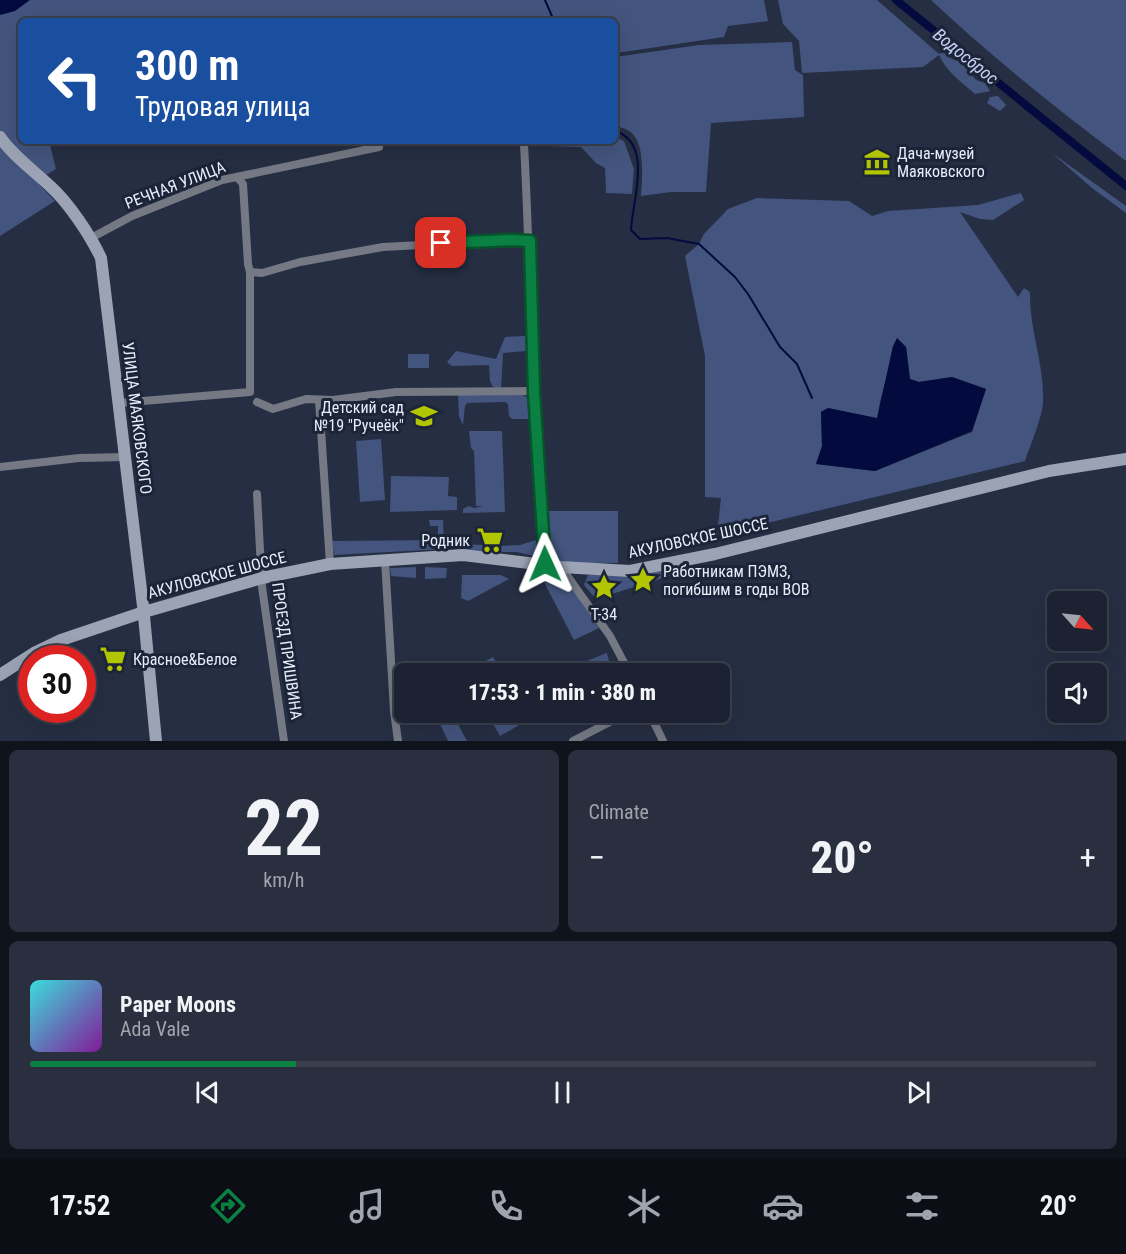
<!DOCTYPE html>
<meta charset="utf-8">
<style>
body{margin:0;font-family:"Roboto Condensed",sans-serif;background:#292f3e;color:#f1f3f6;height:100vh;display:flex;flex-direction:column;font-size:22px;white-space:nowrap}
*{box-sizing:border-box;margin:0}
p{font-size:20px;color:#a0a4ac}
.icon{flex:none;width:33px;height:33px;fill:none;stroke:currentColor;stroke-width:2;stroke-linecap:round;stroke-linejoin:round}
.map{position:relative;height:741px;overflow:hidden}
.panel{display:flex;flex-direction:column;gap:9px;padding:9px;background:#0f131c;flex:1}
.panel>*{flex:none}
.banner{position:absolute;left:18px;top:18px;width:600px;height:126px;border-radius:9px;box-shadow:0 6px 24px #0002,0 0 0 2px #3a3f4d;background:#1a4fa0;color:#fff;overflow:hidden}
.needle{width:39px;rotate:117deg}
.tools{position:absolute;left:1047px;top:591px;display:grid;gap:12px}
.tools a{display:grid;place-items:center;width:60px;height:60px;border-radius:9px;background:#1c2232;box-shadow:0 6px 24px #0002,0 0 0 2px #3a3f4d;font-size:30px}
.speed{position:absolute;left:18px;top:645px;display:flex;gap:12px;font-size:30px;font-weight:700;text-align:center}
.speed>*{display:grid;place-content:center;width:78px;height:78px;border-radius:50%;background:#1c2232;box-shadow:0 6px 24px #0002,0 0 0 2px #3a3f4d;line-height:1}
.speed .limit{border:9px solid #d22;background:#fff;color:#111}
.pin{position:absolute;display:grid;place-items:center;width:51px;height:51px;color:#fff;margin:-26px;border-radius:12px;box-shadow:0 3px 9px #0006}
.me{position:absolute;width:66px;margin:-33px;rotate:359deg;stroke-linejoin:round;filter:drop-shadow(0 0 4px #0008)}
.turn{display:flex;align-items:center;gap:21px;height:126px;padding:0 18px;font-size:27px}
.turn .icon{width:78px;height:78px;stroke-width:2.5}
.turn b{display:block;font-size:42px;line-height:51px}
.big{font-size:45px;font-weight:800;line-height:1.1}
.panel .card{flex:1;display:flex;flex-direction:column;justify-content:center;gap:9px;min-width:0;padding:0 21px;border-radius:9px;background:#292f3e}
.panel .dial{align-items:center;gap:0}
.dial b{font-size:78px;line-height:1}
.song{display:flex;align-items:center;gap:18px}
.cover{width:72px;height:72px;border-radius:9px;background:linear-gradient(135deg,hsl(180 70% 55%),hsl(290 70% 35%))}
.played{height:6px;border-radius:3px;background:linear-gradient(90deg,#0b8043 25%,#3a3f4d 25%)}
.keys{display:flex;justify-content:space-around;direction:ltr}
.heat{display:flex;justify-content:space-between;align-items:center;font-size:33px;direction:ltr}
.panel .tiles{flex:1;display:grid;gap:9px;grid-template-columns:1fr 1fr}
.card:last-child{grid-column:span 2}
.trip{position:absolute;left:394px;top:663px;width:336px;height:60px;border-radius:9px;background:#1c2232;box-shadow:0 6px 24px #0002,0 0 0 2px #3a3f4d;font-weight:800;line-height:60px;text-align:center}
.tab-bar{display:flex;height:96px;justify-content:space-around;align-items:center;background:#0b0e14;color:#a0a4ac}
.tab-bar .icon{width:42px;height:42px}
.tab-bar .active{color:#0b8043}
.tab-bar b{font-size:27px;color:#f1f3f6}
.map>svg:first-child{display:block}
.green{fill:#43547e;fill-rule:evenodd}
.water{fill:#030b3e}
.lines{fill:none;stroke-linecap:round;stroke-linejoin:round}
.stream{stroke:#030b3e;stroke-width:2}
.canal{stroke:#030b3e;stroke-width:8}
.street{stroke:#747984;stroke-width:8}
.secondary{stroke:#9ba3b4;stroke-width:12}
.route-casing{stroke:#07532c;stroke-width:15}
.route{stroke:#0b8043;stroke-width:10}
.labels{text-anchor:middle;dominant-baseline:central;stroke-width:6;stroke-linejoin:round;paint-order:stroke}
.poi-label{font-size:16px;fill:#e7edfa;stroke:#1c2438;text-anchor:start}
.street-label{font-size:16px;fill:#e7edfa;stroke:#1c2438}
.water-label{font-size:18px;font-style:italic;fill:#c0cff2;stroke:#1c2438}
</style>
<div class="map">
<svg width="1126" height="741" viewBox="0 0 1126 741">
<rect width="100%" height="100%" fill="#262e43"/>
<!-- green -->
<g class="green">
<polygon points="0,0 764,0 768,21 728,26 724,37 617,53 615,51 615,21 21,21 21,141 49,141 56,169 36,181 55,201 0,236"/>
<path d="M778 0H877L939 54 945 52 952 59 960 62 976 80 985 83 990 91 975 94C961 82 946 71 939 55L923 67 802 73 799 41 783 24Z"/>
<path d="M931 0H1126V161C1058 110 993 58 931 0Z"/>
<path d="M792 42 795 70 803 75 804 117 711 123 706 192H671L641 196C642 179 646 141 629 131 625 128 619 127 615 126V57L699 45Z"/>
<polygon points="998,96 1006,105 1000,111 987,103 990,97"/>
<polygon points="615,137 624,141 634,169 632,194 606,193 605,168 596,163 581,147 550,146 551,141 615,141"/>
<polygon points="1052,153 1126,206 1126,213 1092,188"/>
<path d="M1021 193 1024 200 993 220 980 219 960 212 1018 297 1024 288 1030 292C1029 330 1045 365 1043 403 1042 418 1030 446 1025 461L717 535 721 498 705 497V356L685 256 699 244 704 234 728 209 757 198 849 201 872 216 888 211 978 205ZM897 338 906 347 910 379 919 382 952 377 986 389 972 432 875 471 816 464 822 446 821 412 828 408 877 419 880 402Z"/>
<polygon points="525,336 526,351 503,353 501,389 493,387 490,381 489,365 452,366 447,362 456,351 496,359 505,337"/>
<rect x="408" y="354" width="21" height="14"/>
<polygon points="458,394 521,394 528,398 530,419 512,419 509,416 508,404 505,402 467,403 465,406 463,425 459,416"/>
<polygon points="469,431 502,431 505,512 463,513 463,509 469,506 474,508 483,506 476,506 474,451 471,448"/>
<polygon points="381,439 385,500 360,502 356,441"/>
<polygon points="391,476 449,477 448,496 457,497 457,510 390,512"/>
<polygon points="547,511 618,511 618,563 563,563 548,551"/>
<polygon points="429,520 443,520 444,549 334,555 332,541 438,540 438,526 430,526"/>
<polygon points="536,540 539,545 538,557 517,552 502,552 495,546 520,545"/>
<polygon points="459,544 485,545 483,552 456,553"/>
<polygon points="687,566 688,570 596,599 584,585 588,575 632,574"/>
<polygon points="416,567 416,578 391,576 390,568"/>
<polygon points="425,567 447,568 446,578 425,579"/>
<polygon points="540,572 564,581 575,592 599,628 574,640 543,580 530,586 527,574"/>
<polygon points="462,575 501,575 509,579 468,601 461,598"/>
<polygon points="607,653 611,669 601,673 584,662"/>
<polygon points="493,657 503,673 466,673 465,672"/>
<polygon points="435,713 452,713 467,741 448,741"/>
<polygon points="487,713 524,713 528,720 500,736"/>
</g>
<!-- water -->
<g class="water">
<polygon points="0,0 30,0 15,11 0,15"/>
<polygon points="897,338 906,347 910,379 919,382 952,377 986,389 972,431 875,471 816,464 822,446 821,412 828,408 877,418 893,346"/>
</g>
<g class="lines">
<!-- stream -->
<g class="stream">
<polyline points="545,0 554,21"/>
<path d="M615 131C654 143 632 202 631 230L640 239 667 238 699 244 735 277 748 294 780 347 797 364 812 398"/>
</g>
<!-- canal -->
<polyline class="canal" points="896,0 1126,186"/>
<!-- street -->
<g class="street">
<path d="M526 141 524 144C529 234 530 324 535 414 537 464 545 514 545 564"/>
<polyline points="91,238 132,216 222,180 379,147"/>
<polyline points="250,272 262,273 300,262 383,247 513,240 529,241"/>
<polyline points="319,400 330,564"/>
<polyline points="257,402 273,409 306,399 333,400 396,392 534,391"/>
<polyline points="119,403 250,392 250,272 248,264 243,184 237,177"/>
<polyline points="0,467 79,458 126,457"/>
<polyline points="257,494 262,587 284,741"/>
<polyline points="385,560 394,711 398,741"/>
<polyline points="561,567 610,636 630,674"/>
<polyline points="649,712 663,741"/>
<polyline points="573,741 629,712"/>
</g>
<!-- secondary -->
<g class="secondary">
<path d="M0 137C13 156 33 170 50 186 69 203 90 235 101 258L143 606 156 741"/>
<polyline points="0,675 34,653 61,640 144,612 262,578 330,564 463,555 561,567 630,571 715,554 1049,471 1126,459"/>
</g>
</g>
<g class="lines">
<!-- route casing -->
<g class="route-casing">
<polyline id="route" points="441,243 513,240 530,241 534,392 545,564"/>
</g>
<!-- route -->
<use href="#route" class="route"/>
</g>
<!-- icons -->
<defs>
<g id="museum-bare" transform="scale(2.07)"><path d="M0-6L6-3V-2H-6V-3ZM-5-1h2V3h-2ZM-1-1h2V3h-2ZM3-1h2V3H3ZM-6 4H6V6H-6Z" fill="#b1c500" stroke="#1c2438" stroke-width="2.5" paint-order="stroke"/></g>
<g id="school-bare" transform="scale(2.07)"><path d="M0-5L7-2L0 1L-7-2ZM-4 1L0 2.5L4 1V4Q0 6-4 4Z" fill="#b1c500" stroke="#1c2438" stroke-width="2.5" paint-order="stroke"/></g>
<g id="supermarket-bare" transform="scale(2.07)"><path d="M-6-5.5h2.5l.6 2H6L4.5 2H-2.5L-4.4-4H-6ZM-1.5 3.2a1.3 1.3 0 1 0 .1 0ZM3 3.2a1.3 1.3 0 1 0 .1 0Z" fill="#b1c500" stroke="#1c2438" stroke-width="2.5" paint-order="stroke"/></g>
<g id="sight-bare" transform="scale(2.07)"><path d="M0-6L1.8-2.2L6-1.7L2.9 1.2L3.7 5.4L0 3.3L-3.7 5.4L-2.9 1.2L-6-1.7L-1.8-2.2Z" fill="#b1c500" stroke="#1c2438" stroke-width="2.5" paint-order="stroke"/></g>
</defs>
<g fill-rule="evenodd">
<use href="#museum-bare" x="877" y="162"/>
<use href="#school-bare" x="424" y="416"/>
<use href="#supermarket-bare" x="490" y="540"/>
<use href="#sight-bare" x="643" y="580"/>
<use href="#sight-bare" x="604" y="587"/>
<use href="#supermarket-bare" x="113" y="659"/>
</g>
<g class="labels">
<!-- poi labels -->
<g class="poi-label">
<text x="897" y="153">Дача-музей<tspan x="897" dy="18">Маяковского</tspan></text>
<text x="404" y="407" text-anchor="end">Детский сад<tspan x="404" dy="18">№19 "Ручеёк"</tspan></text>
<text x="470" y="540" text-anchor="end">Родник</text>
<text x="663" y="571">Работникам ПЭМЗ,<tspan x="663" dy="18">погибшим в годы ВОВ</tspan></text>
<text x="604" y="614" text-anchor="middle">Т-34</text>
<text x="133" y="659">Красное&amp;Белое</text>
</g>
<!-- street labels -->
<g class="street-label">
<text transform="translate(175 185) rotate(-21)">РЕЧНАЯ УЛИЦА</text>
<text transform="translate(137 418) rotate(83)">УЛИЦА МАЯКОВСКОГО</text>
<text transform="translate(698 538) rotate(-12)">АКУЛОВСКОЕ ШОССЕ</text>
<text transform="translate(217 575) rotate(-15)">АКУЛОВСКОЕ ШОССЕ</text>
<text transform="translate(287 651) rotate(82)">ПРОЕЗД ПРИШВИНА</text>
</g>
<!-- water labels -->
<g class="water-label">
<text transform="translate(966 56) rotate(39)">Водосброс</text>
</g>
</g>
</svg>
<div class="tools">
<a><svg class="needle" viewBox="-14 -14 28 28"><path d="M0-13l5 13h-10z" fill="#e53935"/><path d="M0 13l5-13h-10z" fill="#a0a4ac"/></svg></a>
<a><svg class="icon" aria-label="sound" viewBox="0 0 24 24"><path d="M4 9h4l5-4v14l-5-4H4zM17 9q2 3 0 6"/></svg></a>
</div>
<div class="speed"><div class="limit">30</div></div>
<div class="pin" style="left:441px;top:243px;background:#d93025"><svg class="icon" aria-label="arrive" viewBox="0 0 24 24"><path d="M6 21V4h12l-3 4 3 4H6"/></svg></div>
<svg class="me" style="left:545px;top:564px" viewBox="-20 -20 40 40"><path d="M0-17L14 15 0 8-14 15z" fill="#0b8043" stroke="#fff" stroke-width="4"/></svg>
<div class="trip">17:53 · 1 min · 380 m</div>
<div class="banner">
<div class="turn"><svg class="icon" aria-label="left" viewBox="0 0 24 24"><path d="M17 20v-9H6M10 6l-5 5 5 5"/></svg><div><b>300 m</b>Трудовая улица</div></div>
</div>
</div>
<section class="panel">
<div class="tiles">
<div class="card dial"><b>22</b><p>km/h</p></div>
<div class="card"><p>Climate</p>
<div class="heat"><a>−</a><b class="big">20°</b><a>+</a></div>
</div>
<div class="card">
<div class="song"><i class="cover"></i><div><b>Paper Moons</b><p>Ada Vale</p></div></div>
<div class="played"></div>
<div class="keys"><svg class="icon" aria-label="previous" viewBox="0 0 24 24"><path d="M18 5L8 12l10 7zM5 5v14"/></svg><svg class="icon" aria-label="pause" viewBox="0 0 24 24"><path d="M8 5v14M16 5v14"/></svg><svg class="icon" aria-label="next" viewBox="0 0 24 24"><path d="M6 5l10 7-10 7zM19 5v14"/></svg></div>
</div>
</div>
</section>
<nav class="tab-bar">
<b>17:52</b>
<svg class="icon active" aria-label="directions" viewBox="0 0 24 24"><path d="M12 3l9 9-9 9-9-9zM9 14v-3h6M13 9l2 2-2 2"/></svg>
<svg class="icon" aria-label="music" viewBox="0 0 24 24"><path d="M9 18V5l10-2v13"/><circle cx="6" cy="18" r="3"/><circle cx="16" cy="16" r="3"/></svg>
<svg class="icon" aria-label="phone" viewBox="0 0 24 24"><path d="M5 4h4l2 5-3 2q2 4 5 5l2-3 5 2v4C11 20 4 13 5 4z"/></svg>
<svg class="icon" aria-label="climate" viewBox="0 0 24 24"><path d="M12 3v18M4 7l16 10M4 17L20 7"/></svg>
<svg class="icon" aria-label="car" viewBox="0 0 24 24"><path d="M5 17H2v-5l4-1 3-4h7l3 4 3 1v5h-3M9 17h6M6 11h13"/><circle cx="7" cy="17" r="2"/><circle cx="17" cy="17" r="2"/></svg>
<svg class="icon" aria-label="filters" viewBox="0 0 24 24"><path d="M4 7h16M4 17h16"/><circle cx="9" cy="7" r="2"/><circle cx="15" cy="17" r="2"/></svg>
<b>20°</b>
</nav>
